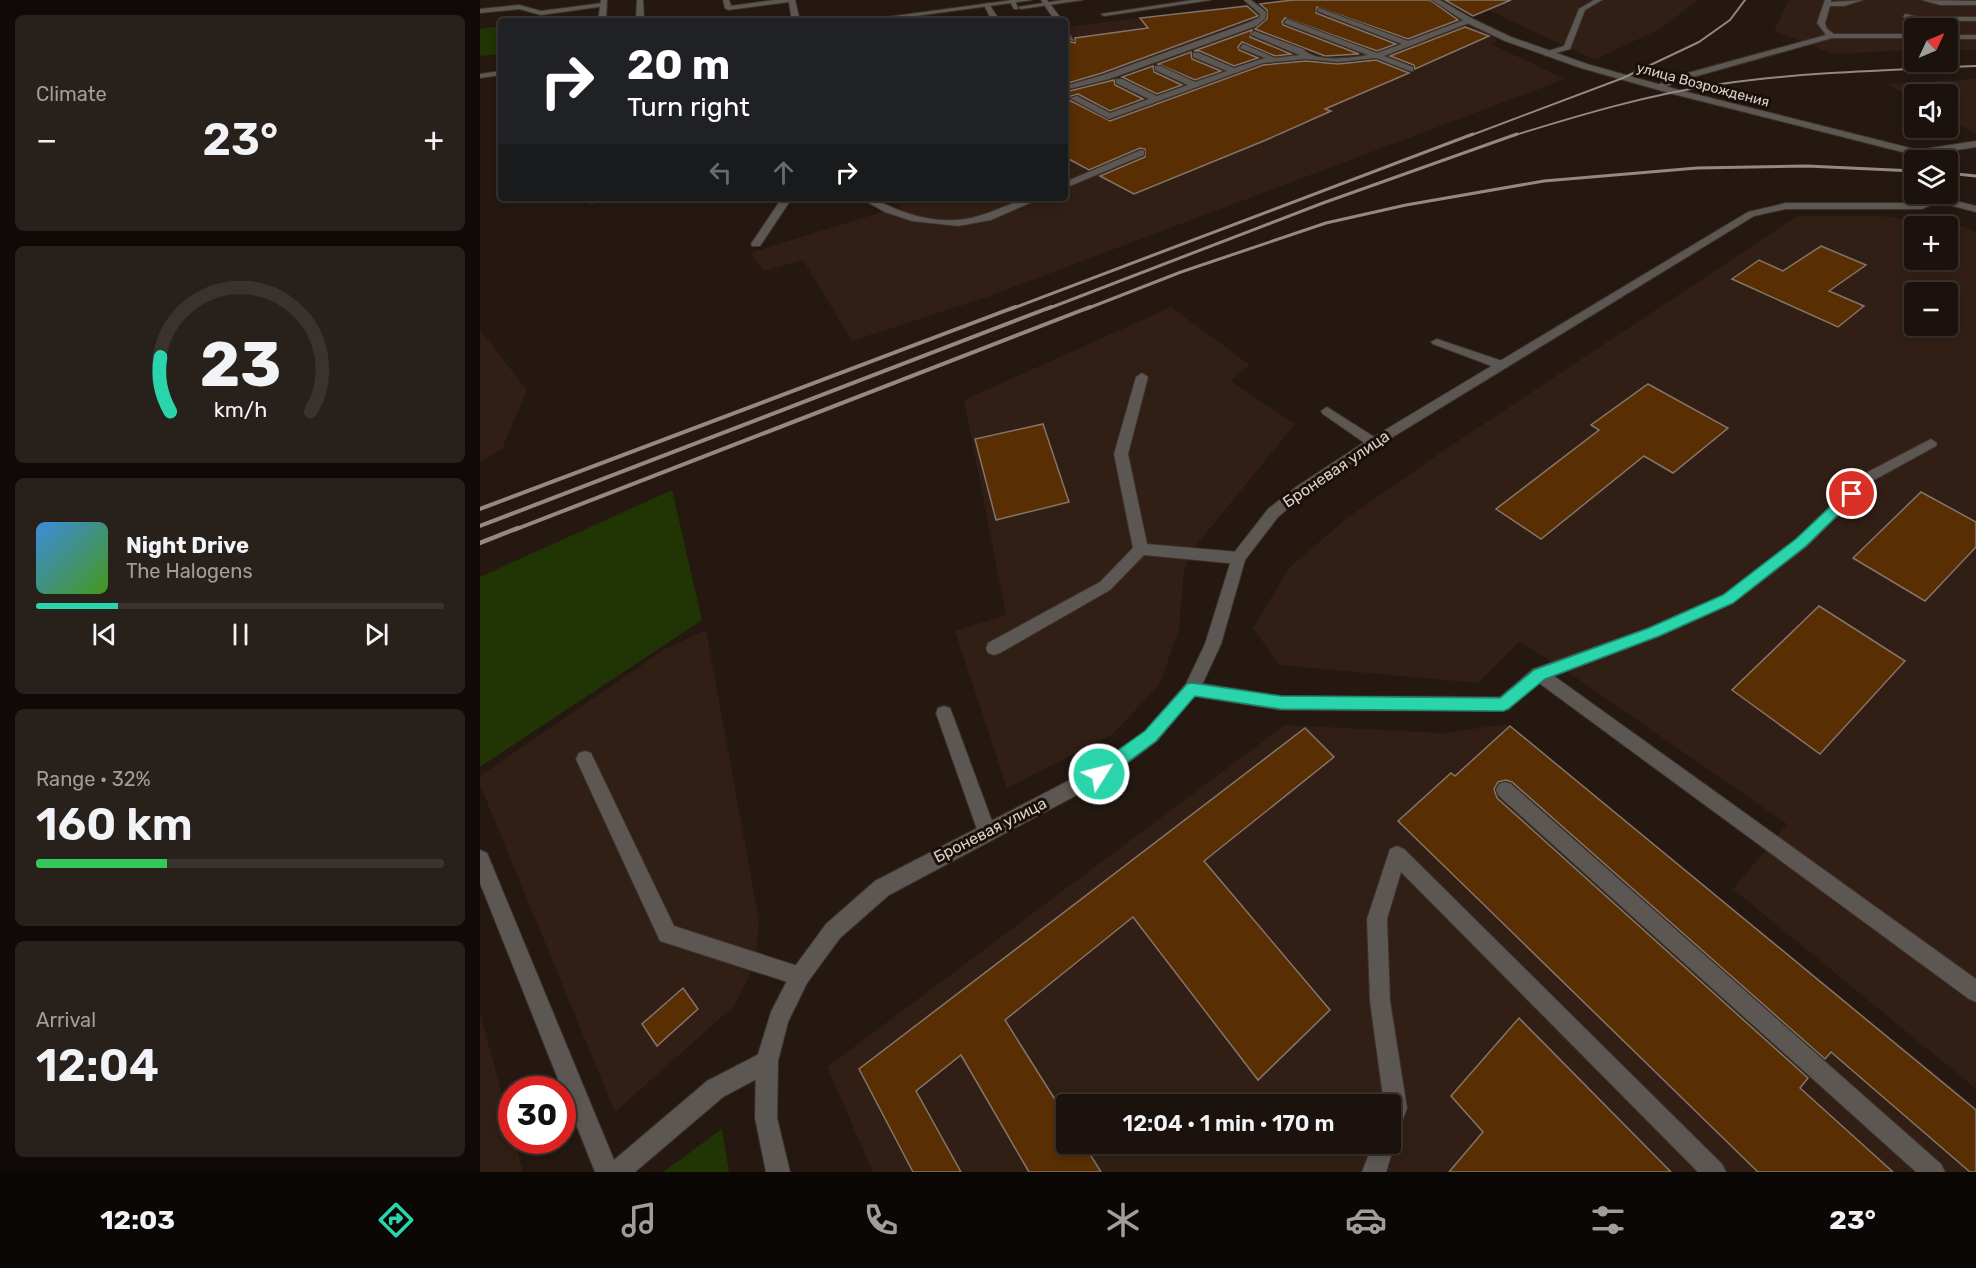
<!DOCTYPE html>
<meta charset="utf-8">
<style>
body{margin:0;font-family:Rubik,sans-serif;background:#28201b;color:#f1f3f6;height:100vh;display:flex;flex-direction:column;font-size:22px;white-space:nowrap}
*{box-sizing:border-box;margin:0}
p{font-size:20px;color:#a09e9d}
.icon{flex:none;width:33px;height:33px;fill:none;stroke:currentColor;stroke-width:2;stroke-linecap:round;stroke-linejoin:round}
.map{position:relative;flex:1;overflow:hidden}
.details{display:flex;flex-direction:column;gap:15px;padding:15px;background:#0f0a07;width:480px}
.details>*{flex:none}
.top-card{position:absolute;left:18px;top:18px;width:570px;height:183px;border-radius:6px;box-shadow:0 3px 9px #0003,0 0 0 2px #39322e;background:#202124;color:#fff;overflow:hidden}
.needle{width:39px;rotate:46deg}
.fabs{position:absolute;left:1424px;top:18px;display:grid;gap:12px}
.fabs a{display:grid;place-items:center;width:54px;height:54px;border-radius:6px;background:#1b120d;box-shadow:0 3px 9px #0003,0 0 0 2px #39322e;font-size:30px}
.speed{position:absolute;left:18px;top:1076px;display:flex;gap:12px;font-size:30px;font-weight:700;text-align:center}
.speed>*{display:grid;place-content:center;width:78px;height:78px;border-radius:50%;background:#1b120d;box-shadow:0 3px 9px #0003,0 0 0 2px #39322e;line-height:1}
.speed .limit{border:9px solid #d22;background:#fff;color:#111}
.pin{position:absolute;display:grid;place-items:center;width:51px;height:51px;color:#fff;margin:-26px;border:3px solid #fff;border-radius:50%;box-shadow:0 2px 6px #0007}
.me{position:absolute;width:66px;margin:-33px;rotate:54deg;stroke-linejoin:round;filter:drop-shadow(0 0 4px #0008)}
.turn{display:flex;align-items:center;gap:21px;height:126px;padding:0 30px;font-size:27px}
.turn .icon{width:78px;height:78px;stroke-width:2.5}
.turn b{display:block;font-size:42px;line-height:51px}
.lanes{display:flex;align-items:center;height:57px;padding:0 30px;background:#0003;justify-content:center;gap:30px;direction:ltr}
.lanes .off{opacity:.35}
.big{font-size:45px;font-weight:600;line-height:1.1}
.details .widget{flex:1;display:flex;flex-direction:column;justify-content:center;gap:9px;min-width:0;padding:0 21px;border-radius:9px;background:#28201b}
.details .dial{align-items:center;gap:0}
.dial svg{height:156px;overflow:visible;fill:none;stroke:#39322e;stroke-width:7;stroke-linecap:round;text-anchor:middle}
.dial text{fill:#f1f3f6;stroke:none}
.song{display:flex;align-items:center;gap:18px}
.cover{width:72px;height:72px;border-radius:9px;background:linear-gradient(135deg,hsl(210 70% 55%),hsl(100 70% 35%))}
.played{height:6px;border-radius:3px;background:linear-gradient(90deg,#2ad5ac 20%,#39322e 20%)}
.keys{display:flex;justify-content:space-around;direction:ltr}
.heat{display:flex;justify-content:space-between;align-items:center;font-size:33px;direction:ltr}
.charge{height:9px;border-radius:4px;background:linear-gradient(90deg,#34c759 32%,#39322e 0)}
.trip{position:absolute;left:576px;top:1094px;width:345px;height:60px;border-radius:6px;background:#1b120d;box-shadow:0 3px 9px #0003,0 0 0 2px #39322e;font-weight:600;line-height:60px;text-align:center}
.menu{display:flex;height:96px;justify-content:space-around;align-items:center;background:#0b0705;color:#a09e9d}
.menu .icon{width:42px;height:42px}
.menu .selected{color:#2ad5ac}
.menu b{font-size:27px;color:#f1f3f6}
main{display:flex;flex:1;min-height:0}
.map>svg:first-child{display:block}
.built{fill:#311f15;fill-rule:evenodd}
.green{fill:#203404}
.building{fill:#592e02;stroke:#83756a;stroke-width:1.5}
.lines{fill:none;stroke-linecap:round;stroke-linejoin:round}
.service-casing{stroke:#3d322b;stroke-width:2}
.minor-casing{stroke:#3d322b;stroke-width:2}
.service{fill:#5c5752;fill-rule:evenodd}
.minor{fill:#5c5752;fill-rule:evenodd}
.rail-far3{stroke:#948984;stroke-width:2}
.rail-far2{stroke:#948984;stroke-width:3}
.rail-far1{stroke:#948984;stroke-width:4}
.rail{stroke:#948984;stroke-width:4.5}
.route{fill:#2ad5ac;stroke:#1b8a70;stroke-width:1.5}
.labels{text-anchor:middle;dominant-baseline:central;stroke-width:6;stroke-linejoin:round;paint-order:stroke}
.far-street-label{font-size:14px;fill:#dad1cc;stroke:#1b0f09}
.street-label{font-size:16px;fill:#dad1cc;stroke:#1b0f09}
</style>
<main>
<section class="details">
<div class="widget"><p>Climate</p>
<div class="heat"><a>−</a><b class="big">23°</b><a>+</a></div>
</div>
<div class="widget dial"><svg viewBox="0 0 100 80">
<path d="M14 69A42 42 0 1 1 86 69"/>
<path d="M14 69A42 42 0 0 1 9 41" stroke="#2ad5ac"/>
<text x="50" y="56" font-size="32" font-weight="700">23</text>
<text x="50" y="72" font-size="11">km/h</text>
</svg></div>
<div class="widget">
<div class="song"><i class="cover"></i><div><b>Night Drive</b><p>The Halogens</p></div></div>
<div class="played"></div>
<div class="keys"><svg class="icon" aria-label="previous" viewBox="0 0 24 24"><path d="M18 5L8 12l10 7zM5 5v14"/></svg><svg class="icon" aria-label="pause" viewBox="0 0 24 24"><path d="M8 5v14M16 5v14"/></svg><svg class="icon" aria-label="next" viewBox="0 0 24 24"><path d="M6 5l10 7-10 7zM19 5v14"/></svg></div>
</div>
<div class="widget"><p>Range · 32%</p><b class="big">160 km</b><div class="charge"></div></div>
<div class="widget"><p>Arrival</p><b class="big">12:04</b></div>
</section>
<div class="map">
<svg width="1496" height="1172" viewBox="0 0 1496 1172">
<rect width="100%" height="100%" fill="#241811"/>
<!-- built -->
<g class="built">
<polygon points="803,0 949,0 1018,41 1011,44 1085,79 507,297 372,341 323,260 284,271 270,253 421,206 409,198 585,198 585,27"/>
<polygon points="980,0 1218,0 1183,27 1115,60 1012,12"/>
<polygon points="1309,0 1496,0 1496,50 1467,50 1467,28 1434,28 1434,50 1354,54 1294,31"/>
<polygon points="1496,79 1496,134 1467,118 1467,94 1434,94 1434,99 1407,84"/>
<path d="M1317 216H1400L1479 225 1496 232V1089L1253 889 1307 824 1079 666 1039 642 998 683 799 665 773 628 809 568 867 518 963 451ZM1434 226H1467V260H1434ZM1434 292H1467V326H1434Z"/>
<polygon points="691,307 770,365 751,381 815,424 710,553 704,572 699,629 680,684 632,735 527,788 475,631 526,615 484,400"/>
<polygon points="0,330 47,390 22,449 0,462"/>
<polygon points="226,630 279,920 275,964 254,1006 135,1112 0,785 0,776 185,649"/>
<path d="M1027 724 1496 1107V1172H393L347 1067 805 725 964 733ZM586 1104H910V1143H586Z"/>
<polygon points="0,1013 31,1128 32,1140 35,1140 43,1172 0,1172"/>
</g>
<!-- green -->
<g class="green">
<polygon points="21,26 21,54 0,56 0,29"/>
<polygon points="192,490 222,620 0,767 0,577"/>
<polygon points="242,1129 249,1172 183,1172"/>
</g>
<!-- building -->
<g class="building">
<polygon points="813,0 950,0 978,20 928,39 837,7 836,13 916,44 897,51 805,18 802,22 803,25 879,54 845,56 775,29 787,19 787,10 780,4"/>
<polygon points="965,0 1031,0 993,16"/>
<polygon points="767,6 778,16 622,73 585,84 585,40 595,43 595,38 668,28 660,18"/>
<polygon points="985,27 1009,36 935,69 934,65 910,56"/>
<polygon points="772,30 770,37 811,54 795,56 762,42 758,47 759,50 778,58 754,66 720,51 714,51"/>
<polygon points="711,52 712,59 741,71 715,80 678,64"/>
<polygon points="896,60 929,73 845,109 851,111 786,140 654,194 620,176 665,157 665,149 660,148 609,170 585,157 585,92 634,80 635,85 663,99 630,111 598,94 588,97 589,100 630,121 783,65 826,61 858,64"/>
<polygon points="673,66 674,72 702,85 677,94 642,77"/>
<polygon points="1341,246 1386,265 1349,291 1384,306 1358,327 1252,279 1279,260 1303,271"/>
<polygon points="1168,384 1248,428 1193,473 1164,456 1061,539 1016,509 1119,430 1111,425"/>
<polygon points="563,424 589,502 516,520 495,439"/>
<polygon points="1441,492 1496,522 1496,547 1445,601 1373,558"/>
<polygon points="1339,606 1425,661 1340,754 1252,690"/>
<polygon points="1030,726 1496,1110 1496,1172 1490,1172 1351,1052 1345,1059 1032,782 1026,780 1018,782 1014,789 1017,798 1328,1078 1320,1088 1413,1172 1278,1172 918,821 971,773 975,776"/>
<polygon points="825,728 854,757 724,861 850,1010 778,1080 653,917 525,1020 586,1117 586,1143 603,1143 621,1172 549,1172 481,1055 436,1091 481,1172 433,1172 379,1069"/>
<polygon points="203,988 218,1009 177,1046 162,1024"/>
<polygon points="1039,1018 1191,1172 969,1172 1003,1132 971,1096"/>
</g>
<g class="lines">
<!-- service casing -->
<g class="service-casing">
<g id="service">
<polygon points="243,0 249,0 251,6 294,0 315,0 320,21 312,21 309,2 248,10 245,8"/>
<polygon points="529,0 535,0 538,9 534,9"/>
<polygon points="561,0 567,0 583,21 575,21"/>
<polygon points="713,0 731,0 624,16 621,14"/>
<polygon points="764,0 771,0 786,12 785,19 776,26 629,79 585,90 585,86 623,75 770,22 780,17 780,14"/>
<polygon points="1114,0 1122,0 1105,10 1090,49 1065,56 1065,52 1084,46 1099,9"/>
<polygon points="1345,0 1351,0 1351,2 1383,0 1364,6 1350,6 1345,23 1347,29 1354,34 1434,34 1434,38 1352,38 1199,81 1181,89 1174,87 1193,77 1346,35 1337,23"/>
<polygon points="1442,0 1496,1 1496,5 1460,5"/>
<polygon points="123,3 125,6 61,15 39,9 0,13 0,9 39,5 61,11"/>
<polygon points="507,3 509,4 520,21 512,21 504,5"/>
<path d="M839 8 928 41 987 19 994 21 904 56 933 67V71H930L896 58 858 62 826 59 783 63 629 119 590 98 597 96 630 113 669 99 636 83V79H642L677 96 708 85 675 70V66H681L715 82 747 71 713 57V53H719L754 68 785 58 760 48 763 44 795 58 820 55 771 35 774 31 823 49C836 63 870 58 888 55L804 23 807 19 897 53 922 44 837 11Z"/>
<polygon points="1425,14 1439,17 1496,17 1496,21 1439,21 1423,17"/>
<polygon points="585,28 594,41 587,39"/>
<rect x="1467" y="35" width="29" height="4"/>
<polygon points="661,150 664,151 664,155 585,188 585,182"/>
<polygon points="1457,196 1496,206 1496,212 1454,201 1452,199"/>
<polygon points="100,198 133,198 111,203"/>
<polygon points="302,198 312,198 280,246 272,246 271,244"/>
<path d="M380 198C396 198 409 207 424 212 441 218 458 221 475 220 506 220 531 198 561 198L511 220 478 226 432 221 405 212Z"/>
<polygon points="957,339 1025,362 1027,365 1021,369 1017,368 953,344 951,342"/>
<polygon points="662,373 668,377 648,454 667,544 758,552 763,554 765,558 763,562 758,564 664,555 630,590 520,653 514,655 508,653 506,648 508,643 620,582 653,548 634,454 656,377"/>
<polygon points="847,407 899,440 900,443 899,446 889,446 843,414 841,411"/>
<polygon points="1451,439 1457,443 1456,446 1394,480 1326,547 1253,603 1180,636 1074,676 1496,979 1496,1002 1489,999 1059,683 1029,709 1023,711 801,710 712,696 706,694 704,689 706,684 712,682 801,696 1020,697 1053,669 1168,628 1243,595 1316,539 1384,474"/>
<polygon points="464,706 470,708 472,713 516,832 514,838 507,841 500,838 498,832 456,713 458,708"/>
<polygon points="105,751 111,753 194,926 327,969 330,976 327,983 320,986 180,941 96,759 99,753"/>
<polygon points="1025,782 1031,784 1461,1164 1465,1172 1436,1172 1019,796 1016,790 1019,784"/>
<polygon points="917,846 924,849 1242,1164 1246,1172 1218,1172 921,872 907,919 910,1001 927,1108 918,1133 912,1135 915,1143 906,1172 882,1172 893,1143 910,1143 910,1104 904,1104 890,1001 887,919 908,855 910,849"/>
<polygon points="0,850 7,853 134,1160 227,1081 287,1050 295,1053 298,1061 295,1069 243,1097 155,1172 115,1172 0,883"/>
</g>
</g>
<!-- minor casing -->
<g class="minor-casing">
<g id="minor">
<polygon points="121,0 127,0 126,21 118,21"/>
<polygon points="157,0 163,0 164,21 156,21"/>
<polygon points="533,0 552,0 399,21 378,21"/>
<polygon points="583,0 603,0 541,9 538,7"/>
<polygon points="952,0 960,0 993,19 1031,37 1107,64 1199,90 1438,150 1496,141 1496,147 1438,156 1193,94 1101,68 1025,41 987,23"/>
<polygon points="21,71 21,75 0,78 0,74"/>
<polygon points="1455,194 1463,194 1460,201 1442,209 1306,209 1274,216 890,451 826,493 798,517 765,560 741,644 720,689 677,741 625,780 409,895 360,938 327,983 308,1022 298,1061 297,1118 310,1172 286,1172 275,1118 276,1061 291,1012 313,969 346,924 395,881 613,768 665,731 706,684 725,644 753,554 788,509 816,487 880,445 1268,212 1306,203 1440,203 1453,197"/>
</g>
</g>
<!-- service -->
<use href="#service" class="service"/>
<!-- minor -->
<use href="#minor" class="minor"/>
<!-- rail-far3 -->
<g class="rail-far3">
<polyline points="989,136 1143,78 1219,42 1250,20 1265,0"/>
<path d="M1032 136C1100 115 1170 94 1241 84 1325 72 1411 70 1496 66"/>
</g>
<!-- rail-far2 -->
<g class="rail-far2">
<polyline points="1467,173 1496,176"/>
<polyline points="531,309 993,134"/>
<polyline points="567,309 843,203 1037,134"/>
<polyline points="606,309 701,272 846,223 926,205 1064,181 1217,168 1327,166 1434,171"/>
</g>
<!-- rail-far1 -->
<g class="rail-far1">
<polyline points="0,509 535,307"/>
<polyline points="0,526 571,307"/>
<polyline points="34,530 610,307"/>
</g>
<!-- rail -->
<polyline class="rail" points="0,543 38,528"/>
</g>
<!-- route -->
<polygon class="route" points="1372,489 1376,490 1378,494 1376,497 1326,546 1253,603 1179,636 1065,679 1028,709 1023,711 801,709 715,696 676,741 625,779 619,781 613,779 611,774 613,768 665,731 707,684 712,683 801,696 1020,698 1054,670 1169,628 1243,595 1316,539 1368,490"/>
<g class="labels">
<!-- far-street labels -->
<g class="far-street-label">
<text transform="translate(1223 85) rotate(15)">улица Возрождения</text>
</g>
<!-- street labels -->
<g class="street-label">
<text transform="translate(856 469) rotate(-34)">Броневая улица</text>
<text transform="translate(510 830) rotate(-27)">Броневая улица</text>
</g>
</g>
</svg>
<div class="fabs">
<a><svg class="needle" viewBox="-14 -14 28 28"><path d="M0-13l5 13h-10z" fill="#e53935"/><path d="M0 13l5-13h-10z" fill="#a09e9d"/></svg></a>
<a><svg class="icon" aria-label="sound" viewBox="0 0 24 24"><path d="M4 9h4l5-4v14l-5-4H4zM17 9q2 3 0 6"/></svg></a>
<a><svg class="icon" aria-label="layers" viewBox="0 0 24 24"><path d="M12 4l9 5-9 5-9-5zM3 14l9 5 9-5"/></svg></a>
<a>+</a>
<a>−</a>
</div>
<div class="speed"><div class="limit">30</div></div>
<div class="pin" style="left:1372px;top:494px;background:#d93025"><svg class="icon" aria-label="arrive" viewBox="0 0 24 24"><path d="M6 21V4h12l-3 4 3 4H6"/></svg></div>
<svg class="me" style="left:619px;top:774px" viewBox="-20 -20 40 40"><circle r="17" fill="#2ad5ac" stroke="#fff" stroke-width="3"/><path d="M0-11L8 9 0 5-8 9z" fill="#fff"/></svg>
<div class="trip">12:04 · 1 min · 170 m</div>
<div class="top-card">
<div class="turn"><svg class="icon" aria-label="right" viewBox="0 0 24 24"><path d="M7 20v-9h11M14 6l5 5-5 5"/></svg><div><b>20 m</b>Turn right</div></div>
<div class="lanes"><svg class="icon off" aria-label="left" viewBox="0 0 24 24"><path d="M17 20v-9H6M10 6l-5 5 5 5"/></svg><svg class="icon off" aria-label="ahead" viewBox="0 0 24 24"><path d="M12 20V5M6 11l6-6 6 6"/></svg><svg class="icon" aria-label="right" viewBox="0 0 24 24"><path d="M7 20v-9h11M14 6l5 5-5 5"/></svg></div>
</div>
</div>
</main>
<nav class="menu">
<b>12:03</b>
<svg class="icon selected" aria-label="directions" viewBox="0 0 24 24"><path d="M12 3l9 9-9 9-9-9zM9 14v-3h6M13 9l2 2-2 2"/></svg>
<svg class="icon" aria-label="music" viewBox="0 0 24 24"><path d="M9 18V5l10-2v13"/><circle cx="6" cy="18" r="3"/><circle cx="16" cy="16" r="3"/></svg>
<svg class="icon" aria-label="phone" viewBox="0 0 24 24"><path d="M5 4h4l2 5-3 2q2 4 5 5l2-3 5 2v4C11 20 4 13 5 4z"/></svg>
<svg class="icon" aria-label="climate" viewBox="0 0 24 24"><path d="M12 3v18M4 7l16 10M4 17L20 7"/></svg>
<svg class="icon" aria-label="car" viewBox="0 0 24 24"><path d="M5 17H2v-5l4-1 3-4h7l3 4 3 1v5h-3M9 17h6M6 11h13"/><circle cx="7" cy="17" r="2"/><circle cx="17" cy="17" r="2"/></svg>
<svg class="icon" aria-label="filters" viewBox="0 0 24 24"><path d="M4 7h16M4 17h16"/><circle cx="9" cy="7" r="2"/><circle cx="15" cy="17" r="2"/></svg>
<b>23°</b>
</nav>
